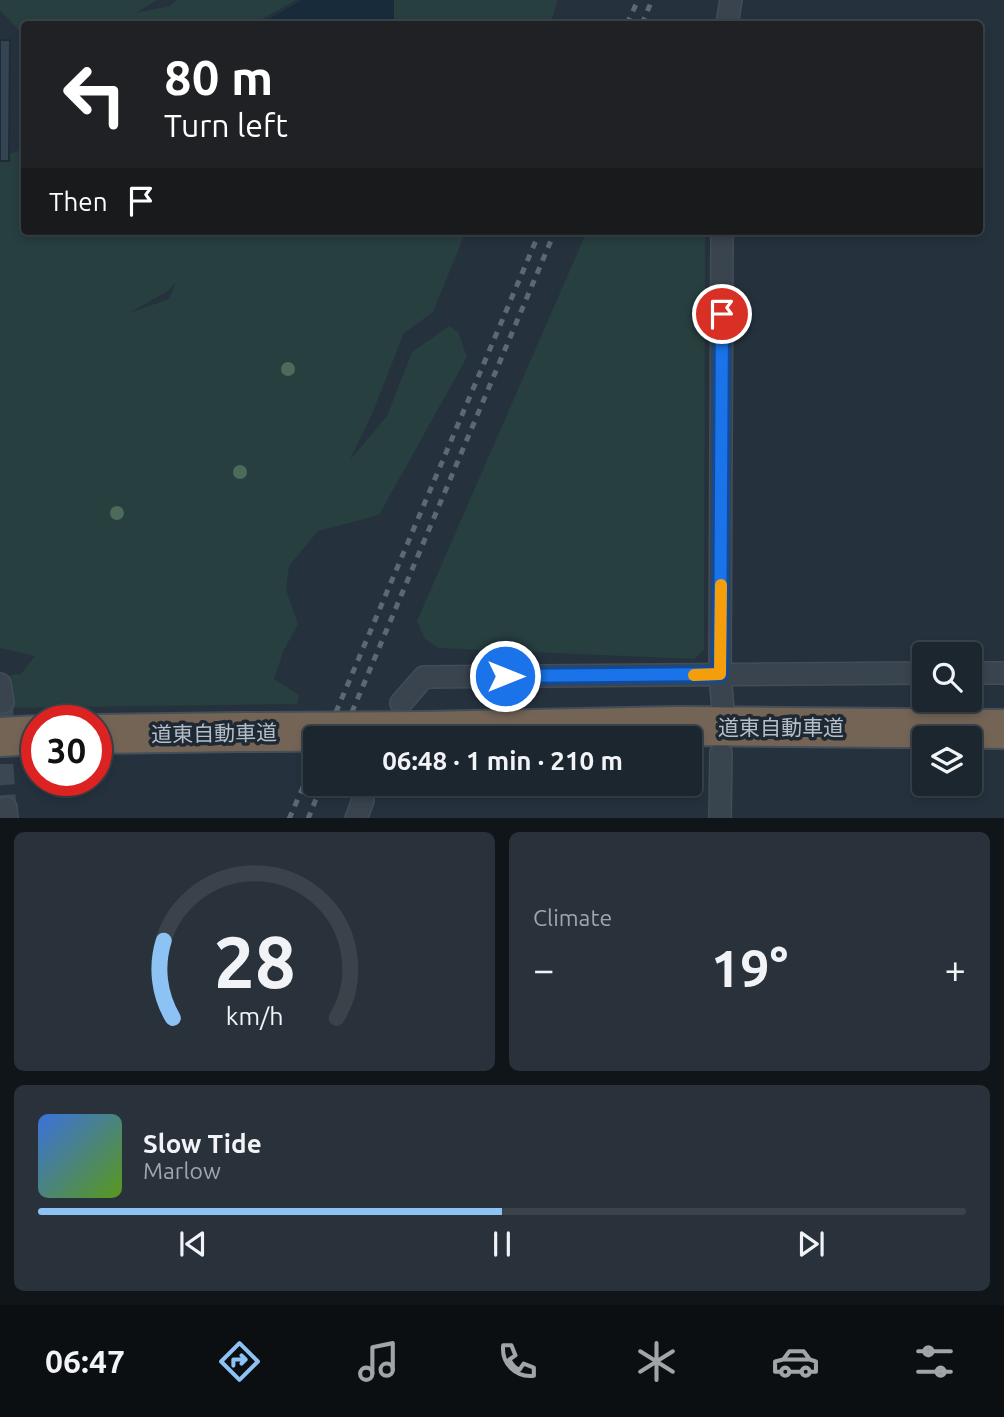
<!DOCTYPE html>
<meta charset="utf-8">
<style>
body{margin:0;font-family:Ubuntu,"Noto Sans JP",sans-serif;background:#29323a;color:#f1f3f6;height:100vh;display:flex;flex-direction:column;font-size:26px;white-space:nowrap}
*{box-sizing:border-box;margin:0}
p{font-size:23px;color:#a0a5aa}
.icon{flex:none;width:38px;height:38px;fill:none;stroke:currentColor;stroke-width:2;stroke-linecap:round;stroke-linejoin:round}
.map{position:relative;height:818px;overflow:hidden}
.panel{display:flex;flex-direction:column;gap:14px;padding:14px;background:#0f1519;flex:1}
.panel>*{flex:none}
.hud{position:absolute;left:21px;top:21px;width:962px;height:214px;border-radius:7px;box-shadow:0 4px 10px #0003,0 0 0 2px #3a434a;background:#202124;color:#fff;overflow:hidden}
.tools{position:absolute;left:912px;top:642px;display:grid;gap:14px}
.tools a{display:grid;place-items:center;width:70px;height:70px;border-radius:7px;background:#1c262e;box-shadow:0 4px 10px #0003,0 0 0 2px #3a434a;font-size:35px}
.speed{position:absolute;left:21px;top:705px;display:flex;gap:14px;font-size:35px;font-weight:700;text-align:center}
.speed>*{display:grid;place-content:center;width:91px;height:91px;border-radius:50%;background:#1c262e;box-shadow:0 4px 10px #0003,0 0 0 2px #3a434a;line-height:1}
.speed .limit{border:10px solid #d22;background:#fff;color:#111}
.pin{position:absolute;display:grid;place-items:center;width:60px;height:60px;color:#fff;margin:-30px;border:4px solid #fff;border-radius:50%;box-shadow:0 2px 7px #0007}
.me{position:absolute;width:77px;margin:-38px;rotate:90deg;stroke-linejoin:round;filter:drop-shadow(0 0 5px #0008)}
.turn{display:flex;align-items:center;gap:24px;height:147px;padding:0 28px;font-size:32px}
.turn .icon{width:91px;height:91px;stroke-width:2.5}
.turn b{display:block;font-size:49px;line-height:60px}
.then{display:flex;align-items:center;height:66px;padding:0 28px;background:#0003;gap:14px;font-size:26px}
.big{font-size:52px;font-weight:700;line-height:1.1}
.panel .card{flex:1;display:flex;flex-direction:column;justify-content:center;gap:10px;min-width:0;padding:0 24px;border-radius:10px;background:#29323a}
.panel .dial{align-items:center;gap:0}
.dial svg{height:182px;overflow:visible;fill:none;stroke:#3a434a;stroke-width:7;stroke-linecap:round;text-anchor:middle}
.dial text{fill:#f1f3f6;stroke:none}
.song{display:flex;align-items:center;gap:21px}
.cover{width:84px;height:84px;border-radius:10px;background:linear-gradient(135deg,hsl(220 70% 55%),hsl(90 70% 35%))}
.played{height:7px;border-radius:4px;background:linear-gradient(90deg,#8dc2f5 50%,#3a434a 50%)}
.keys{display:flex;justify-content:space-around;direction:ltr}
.heat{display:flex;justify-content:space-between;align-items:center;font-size:38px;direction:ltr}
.panel .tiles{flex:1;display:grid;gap:14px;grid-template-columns:1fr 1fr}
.card:last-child{grid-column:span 2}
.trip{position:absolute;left:303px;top:726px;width:399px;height:70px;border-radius:7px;background:#1c262e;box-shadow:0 4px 10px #0003,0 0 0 2px #3a434a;font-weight:700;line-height:70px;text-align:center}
.dock{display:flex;height:112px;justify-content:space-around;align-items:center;background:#0b0f12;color:#a0a5aa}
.dock .icon{width:49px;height:49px}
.dock .current{color:#8dc2f5}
.dock b{font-size:32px;color:#f1f3f6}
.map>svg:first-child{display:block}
.green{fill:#273f3f;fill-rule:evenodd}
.water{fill:#182b3b}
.building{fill:#344452;stroke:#202b35;stroke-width:2}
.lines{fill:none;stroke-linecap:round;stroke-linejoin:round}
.minor-tunnel{stroke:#3b4753;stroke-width:21;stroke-dasharray:21 10;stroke-linecap:butt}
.minor-casing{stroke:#424d57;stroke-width:24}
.motorway-casing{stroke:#444f59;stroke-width:42}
.minor{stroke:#39444e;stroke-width:21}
.motorway{stroke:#736456;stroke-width:38}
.rail{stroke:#5b6975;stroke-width:5;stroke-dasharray:7 7;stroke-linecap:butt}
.motorway-bridge-casing{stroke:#444f59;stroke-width:42;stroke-linecap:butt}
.motorway-bridge{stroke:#736456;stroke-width:38}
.tree{fill:#4c6b5a}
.route-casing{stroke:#114b97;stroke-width:18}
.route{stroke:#1a73e8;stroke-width:12}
.slow{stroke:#f59e0b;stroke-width:12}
.labels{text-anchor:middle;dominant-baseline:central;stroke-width:7;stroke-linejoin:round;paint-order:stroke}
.street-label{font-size:21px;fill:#b5bfc9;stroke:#1e2933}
</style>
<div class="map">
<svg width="1004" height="819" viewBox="0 0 1004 819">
<rect width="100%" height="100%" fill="#25323e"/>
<!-- green -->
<g class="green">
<polygon points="0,0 157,0 136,13 170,6 177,0 296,0 253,24 24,24 24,36 0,10"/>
<polygon points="394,0 558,0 550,24 394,24"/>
<path d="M24 133V231H466L433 312 404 333 372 414 350 460 387 416 412 352 449 326 458 332 467 357 379 515 318 531 289 566 286 590 298 624 283 652 274 679 299 695 297 704 0 708V677L21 674 35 656 0 648V158L20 150ZM176 282 169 299 129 313 168 291Z"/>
<polygon points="587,231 705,231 704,650 694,659 438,648 425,639 417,621"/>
</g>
<!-- water -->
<polygon class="water" points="302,0 394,0 394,24 260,24"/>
<!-- building -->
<polygon class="building" points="0,40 10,40 9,161 0,161"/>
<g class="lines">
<!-- minor-tunnel -->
<g class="minor-tunnel">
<polyline points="3,702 3,767 6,808"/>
<polyline points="363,800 369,784"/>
</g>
<!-- minor casing -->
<g class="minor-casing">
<g id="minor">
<polyline points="727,24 731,0"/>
<polyline points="722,231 720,674 723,710"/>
<polyline points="970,673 1004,673"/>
<polyline points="0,684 3,702"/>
<polyline points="401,703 424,677 924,673"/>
<polyline points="6,808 7,819"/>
<polyline points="356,819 363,800"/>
<polyline points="720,819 721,753"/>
</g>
</g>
<!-- motorway casing -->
<g class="motorway-casing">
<g id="motorway">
<polyline points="427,731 678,726 1004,729"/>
<polyline points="96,734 242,732"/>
<polyline points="0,737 37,735"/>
</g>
</g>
<!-- minor -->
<use href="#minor" class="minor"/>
<!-- motorway -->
<use href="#motorway" class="motorway"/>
<!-- rail -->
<g class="rail">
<polyline points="627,24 638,0"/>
<polyline points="642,24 652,0"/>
<polyline points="325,738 540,231"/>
<polyline points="341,738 555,231"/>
<polyline points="289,819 315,760"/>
<polyline points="308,819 322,784"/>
</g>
<!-- motorway-bridge casing -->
<g class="motorway-bridge-casing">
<polyline id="motorway-bridge" points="242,732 427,731"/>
</g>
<!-- motorway-bridge -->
<use href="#motorway-bridge" class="motorway-bridge"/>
</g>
<!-- trees -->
<g class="tree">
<circle cx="288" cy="369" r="7"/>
<circle cx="240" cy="472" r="7"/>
<circle cx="117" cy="513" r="7"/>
</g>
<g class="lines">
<!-- route casing -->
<g class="route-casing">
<polyline id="route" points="505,676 720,674 722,314"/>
</g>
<!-- route -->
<use href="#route" class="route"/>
<!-- slow -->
<polyline class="slow" points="694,675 720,674 721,585"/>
</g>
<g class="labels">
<!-- street labels -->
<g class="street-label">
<text x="781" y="727">道東自動車道</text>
<text transform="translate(214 733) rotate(-1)">道東自動車道</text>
</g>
</g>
</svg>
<div class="tools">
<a><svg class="icon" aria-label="search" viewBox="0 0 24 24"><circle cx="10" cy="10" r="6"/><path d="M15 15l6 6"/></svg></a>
<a><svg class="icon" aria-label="layers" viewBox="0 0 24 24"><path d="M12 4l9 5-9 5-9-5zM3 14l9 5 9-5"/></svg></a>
</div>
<div class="speed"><div class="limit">30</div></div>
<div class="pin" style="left:722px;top:314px;background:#d93025"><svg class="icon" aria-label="arrive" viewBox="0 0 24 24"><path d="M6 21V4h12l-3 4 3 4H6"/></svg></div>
<svg class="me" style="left:505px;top:676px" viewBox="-20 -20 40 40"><circle r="17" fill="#1a73e8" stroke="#fff" stroke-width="3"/><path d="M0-11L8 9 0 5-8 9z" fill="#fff"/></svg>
<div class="trip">06:48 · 1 min · 210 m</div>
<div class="hud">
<div class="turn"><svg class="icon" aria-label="left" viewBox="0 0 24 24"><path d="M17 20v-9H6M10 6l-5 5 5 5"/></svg><div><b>80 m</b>Turn left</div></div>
<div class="then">Then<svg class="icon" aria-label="arrive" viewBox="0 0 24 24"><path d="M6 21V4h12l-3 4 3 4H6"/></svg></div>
</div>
</div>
<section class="panel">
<div class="tiles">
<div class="card dial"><svg viewBox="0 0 100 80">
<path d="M14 69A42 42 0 1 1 86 69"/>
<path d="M14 69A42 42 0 0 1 10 35" stroke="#8dc2f5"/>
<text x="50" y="56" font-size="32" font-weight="700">28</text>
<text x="50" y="72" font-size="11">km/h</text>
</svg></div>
<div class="card"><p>Climate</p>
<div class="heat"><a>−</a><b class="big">19°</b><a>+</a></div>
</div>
<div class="card">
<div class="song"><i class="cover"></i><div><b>Slow Tide</b><p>Marlow</p></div></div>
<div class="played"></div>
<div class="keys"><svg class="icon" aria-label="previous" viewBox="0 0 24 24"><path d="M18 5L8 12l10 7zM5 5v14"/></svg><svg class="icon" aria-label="pause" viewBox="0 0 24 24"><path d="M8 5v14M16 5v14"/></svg><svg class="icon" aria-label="next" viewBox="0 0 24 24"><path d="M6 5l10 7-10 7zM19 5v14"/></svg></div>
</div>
</div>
</section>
<nav class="dock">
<b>06:47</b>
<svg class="icon current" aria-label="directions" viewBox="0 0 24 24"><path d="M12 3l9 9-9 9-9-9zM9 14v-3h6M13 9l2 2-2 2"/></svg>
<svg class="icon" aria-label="music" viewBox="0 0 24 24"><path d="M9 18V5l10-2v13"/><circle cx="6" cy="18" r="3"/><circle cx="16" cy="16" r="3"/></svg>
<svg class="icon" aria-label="phone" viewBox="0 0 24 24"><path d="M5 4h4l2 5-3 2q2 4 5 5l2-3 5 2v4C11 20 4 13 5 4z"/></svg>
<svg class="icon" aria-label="climate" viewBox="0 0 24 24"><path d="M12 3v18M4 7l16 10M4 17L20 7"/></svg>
<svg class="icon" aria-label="car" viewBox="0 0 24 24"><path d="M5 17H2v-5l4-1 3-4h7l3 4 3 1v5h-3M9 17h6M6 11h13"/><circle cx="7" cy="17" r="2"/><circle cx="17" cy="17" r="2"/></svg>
<svg class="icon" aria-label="filters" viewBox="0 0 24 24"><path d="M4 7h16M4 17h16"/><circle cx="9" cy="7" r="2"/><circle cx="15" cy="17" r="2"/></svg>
</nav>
